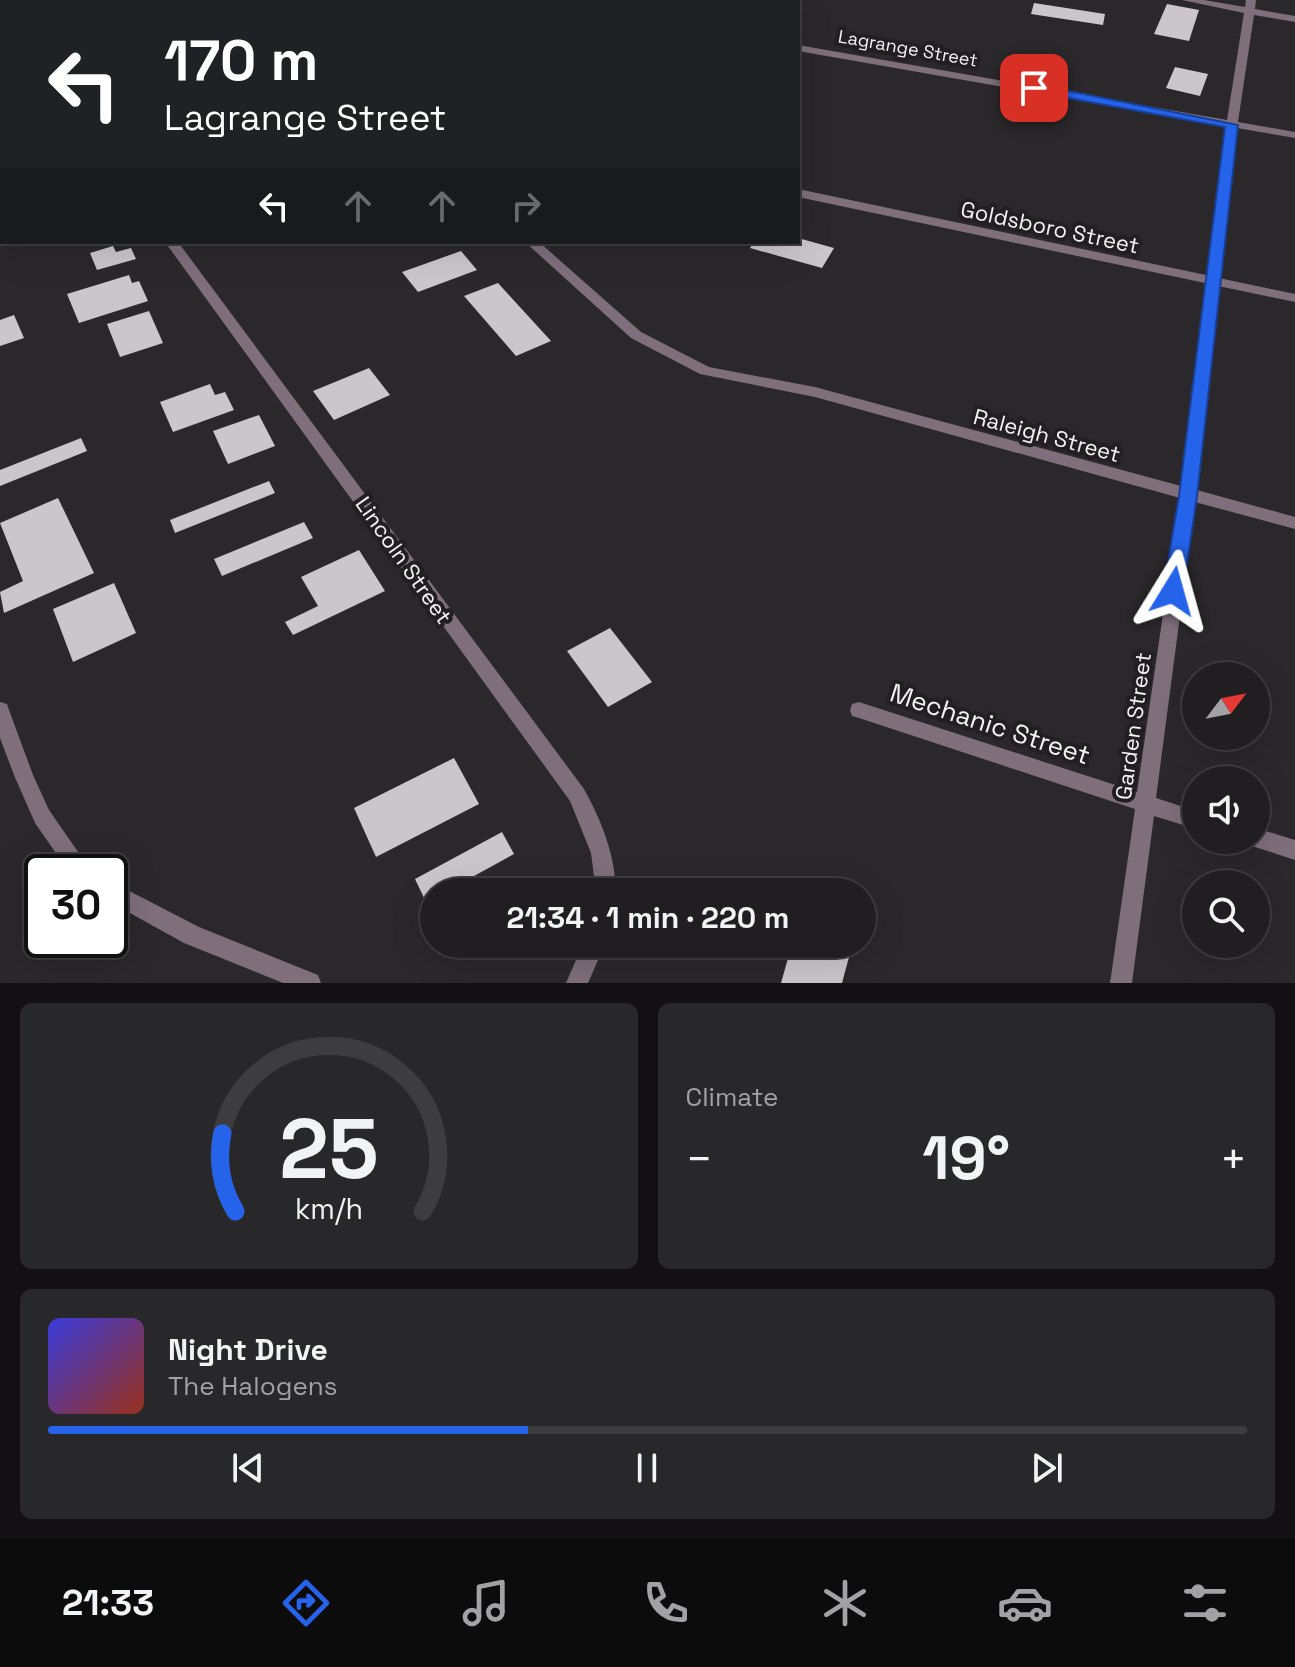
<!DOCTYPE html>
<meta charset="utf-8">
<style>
body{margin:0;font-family:"Space Grotesk",sans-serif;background:#282729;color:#f1f3f6;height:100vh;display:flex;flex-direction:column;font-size:30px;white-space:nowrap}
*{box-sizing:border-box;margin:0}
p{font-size:26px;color:#a2a2a5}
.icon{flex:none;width:44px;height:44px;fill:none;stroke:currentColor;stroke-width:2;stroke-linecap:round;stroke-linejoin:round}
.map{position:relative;height:983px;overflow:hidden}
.drawer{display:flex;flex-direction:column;gap:20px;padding:20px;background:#121012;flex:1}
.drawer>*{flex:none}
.hud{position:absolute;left:0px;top:0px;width:800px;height:244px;box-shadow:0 8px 32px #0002,0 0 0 2px #3d3c3e;background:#202124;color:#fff;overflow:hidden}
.needle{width:52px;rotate:58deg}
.buttons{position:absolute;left:1182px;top:662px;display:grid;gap:16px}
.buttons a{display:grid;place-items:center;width:88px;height:88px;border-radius:50%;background:#201e20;box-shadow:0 8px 32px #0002,0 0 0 2px #3d3c3e;font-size:40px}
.speed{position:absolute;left:24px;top:854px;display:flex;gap:16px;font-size:40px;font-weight:700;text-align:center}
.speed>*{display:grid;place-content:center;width:104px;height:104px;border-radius:50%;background:#201e20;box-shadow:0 8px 32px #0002,0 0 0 2px #3d3c3e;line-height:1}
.speed .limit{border:4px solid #111;border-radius:12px;background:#fff;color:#111}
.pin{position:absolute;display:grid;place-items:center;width:68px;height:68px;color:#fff;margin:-34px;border-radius:16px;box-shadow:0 4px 12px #0006}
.me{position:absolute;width:88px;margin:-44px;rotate:8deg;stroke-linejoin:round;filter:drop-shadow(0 0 6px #0008)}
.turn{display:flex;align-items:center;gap:28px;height:168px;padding:0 32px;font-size:36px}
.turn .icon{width:104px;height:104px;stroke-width:2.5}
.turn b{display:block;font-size:56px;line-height:68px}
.lanes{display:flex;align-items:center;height:76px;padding:0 32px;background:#0003;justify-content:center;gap:40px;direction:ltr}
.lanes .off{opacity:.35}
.big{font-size:60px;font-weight:700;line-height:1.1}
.drawer .card{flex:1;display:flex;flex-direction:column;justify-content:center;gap:12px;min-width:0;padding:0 28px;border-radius:12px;background:#282729}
.drawer .dial{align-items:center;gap:0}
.dial svg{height:208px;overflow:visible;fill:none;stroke:#3d3c3e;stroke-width:7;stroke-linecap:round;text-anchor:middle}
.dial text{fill:#f1f3f6;stroke:none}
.song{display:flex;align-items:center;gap:24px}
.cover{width:96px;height:96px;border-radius:12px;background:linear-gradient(135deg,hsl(240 70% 55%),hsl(10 70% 35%))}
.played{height:8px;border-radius:4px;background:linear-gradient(90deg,#2563eb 40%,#3d3c3e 40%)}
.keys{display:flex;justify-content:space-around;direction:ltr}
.heat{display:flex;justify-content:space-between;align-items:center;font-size:44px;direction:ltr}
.drawer .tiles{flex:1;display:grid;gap:20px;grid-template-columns:1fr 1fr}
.card:last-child{grid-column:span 2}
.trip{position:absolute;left:420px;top:878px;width:456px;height:80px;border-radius:40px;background:#201e20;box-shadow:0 8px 32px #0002,0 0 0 2px #3d3c3e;font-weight:700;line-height:80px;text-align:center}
.tab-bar{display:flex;height:128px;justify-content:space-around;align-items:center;background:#0d0c0d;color:#a2a2a5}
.tab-bar .icon{width:56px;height:56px}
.tab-bar .selected{color:#2563eb}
.tab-bar b{font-size:36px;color:#f1f3f6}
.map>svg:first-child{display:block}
.building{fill:#cbc6ca}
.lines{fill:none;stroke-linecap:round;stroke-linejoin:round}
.street{fill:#7e6f7b;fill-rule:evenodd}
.route{fill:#2563eb;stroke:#184099;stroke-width:2}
.labels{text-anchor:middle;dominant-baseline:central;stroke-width:8;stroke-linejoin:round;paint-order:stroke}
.far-street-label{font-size:18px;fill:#f5f2f4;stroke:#221e21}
.street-label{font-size:22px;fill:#f5f2f4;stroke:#221e21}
.near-street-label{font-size:26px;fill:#f5f2f4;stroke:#221e21}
</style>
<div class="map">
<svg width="1295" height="983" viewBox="0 0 1295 983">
<rect width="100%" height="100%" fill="#2b282b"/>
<!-- building -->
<g class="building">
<polygon points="1034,3 1105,14 1103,25 1031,14"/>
<polygon points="1167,4 1199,10 1189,41 1154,34"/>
<polygon points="1175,67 1208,74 1200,96 1166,88"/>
<polygon points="798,238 834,248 822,268 750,248 754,242 798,242"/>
<polygon points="113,246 116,252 131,248 136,259 97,270 90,253"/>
<polygon points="461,251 477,270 418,292 402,272"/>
<polygon points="129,275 132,283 139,281 148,301 79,323 67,294"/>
<polygon points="498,283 551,341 516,356 464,296"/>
<polygon points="149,311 163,343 120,357 107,324"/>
<polygon points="14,315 24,338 0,346 0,320"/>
<polygon points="369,368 390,395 334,420 313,391"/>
<polygon points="210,384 215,395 225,392 234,410 173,432 160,402"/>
<polygon points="259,415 275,446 228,464 213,431"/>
<polygon points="81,438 87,451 0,486 0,470"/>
<polygon points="269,481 275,493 175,533 170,520"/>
<polygon points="58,498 94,573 4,613 0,592 23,581 0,523"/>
<polygon points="304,522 313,538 222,576 214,559"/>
<polygon points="359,550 385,591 293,635 285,622 318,606 301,577"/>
<polygon points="114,583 136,633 73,662 53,609"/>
<polygon points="610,628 652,682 608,707 567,651"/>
<polygon points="454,758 479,804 376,857 354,808"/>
<polygon points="502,832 514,854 445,892 434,892 434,898 426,902 415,879"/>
<polygon points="792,944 812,944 849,957 842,983 781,983"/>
</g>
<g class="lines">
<!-- street -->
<g class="street">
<polygon points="0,0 5,0 6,2 2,2 0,5"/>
<polygon points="141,0 158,0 140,2"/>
<polygon points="269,0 280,0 281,2 270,2"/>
<polygon points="1182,0 1204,0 1245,7 1246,0 1256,0 1255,9 1295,16 1295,22 1254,15 1238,122 1295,132 1295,138 1237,128 1219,278 1295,294 1295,302 1218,286 1197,490 1295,517 1295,529 1195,502 1156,798 1196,811 1196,829 1154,816 1132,983 1110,983 1135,809 859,718 852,716 850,710 852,704 859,702 1137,792 1180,498 815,397 700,374 631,338 525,242 539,242 641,332 709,367 815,387 1181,486 1205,283 798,197 798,189 1206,275 1226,126 798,51 798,45 1227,120 1244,13"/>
<rect x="0" y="225" width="2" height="8"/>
<path d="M165 242H178L584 789C602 822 615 854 616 892H596L591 853 570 801Z"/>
<polygon points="0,702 7,704 9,710 33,775 49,810 92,872 69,872 35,823 14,775 0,738"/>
<polygon points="1256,828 1295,840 1295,860 1249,845 1247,840 1256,840"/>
<polygon points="110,881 199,927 318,975 321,983 283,983 184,943 110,902"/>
<polygon points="583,944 605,944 588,983 566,983"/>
</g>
</g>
<!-- route -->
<polygon class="route" points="1034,84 1238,125 1197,496 1183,591 1173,598 1163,591 1179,496 1225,127 1030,91 1028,88"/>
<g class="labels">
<!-- far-street labels -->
<g class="far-street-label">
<text transform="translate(908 48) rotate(10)">Lagrange Street</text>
</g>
<!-- street labels -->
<g class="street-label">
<text transform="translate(1050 227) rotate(12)">Goldsboro Street</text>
<text transform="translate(1047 435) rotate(15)">Raleigh Street</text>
<text transform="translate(404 560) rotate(55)">Lincoln Street</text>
<text transform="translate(1133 726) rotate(-82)">Garden Street</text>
</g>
<!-- near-street labels -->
<g class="near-street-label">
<text transform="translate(990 724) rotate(18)">Mechanic Street</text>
</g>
</g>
</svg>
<div class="buttons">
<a><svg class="needle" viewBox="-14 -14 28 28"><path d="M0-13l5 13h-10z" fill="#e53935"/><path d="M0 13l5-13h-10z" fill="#a2a2a5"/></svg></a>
<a><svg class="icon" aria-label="sound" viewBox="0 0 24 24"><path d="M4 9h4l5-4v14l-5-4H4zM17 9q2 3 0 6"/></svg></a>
<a><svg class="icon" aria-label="search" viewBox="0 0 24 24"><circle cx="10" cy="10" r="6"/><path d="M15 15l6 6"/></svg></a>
</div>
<div class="speed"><div class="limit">30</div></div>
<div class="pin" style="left:1034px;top:88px;background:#d93025"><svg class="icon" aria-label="arrive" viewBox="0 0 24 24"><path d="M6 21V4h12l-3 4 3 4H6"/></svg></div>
<svg class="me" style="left:1173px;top:591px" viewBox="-20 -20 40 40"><path d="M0-17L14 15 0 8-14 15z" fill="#2563eb" stroke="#fff" stroke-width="4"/></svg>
<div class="trip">21:34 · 1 min · 220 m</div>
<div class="hud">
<div class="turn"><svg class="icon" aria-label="left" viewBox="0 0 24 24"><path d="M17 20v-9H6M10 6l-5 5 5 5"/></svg><div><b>170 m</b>Lagrange Street</div></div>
<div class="lanes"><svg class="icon" aria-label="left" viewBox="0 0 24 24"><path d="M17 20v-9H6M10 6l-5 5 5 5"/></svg><svg class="icon off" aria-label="ahead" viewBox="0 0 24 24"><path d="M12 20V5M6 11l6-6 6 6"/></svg><svg class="icon off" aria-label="ahead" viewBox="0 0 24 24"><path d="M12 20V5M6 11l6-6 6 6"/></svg><svg class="icon off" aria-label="right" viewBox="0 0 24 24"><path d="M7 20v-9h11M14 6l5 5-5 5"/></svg></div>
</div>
</div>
<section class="drawer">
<div class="tiles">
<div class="card dial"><svg viewBox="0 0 100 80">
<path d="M14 69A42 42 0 1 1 86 69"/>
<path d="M14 69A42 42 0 0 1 9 39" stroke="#2563eb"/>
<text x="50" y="56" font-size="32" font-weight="700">25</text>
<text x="50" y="72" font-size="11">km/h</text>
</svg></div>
<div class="card"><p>Climate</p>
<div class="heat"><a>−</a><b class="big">19°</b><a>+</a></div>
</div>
<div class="card">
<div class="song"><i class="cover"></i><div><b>Night Drive</b><p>The Halogens</p></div></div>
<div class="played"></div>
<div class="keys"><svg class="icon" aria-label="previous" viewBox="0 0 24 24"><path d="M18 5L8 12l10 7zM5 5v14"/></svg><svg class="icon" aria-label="pause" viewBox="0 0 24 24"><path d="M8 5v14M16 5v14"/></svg><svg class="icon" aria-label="next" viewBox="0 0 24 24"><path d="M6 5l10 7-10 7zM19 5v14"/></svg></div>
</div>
</div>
</section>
<nav class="tab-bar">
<b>21:33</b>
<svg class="icon selected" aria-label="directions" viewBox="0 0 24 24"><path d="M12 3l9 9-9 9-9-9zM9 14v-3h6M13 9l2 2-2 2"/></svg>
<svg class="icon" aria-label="music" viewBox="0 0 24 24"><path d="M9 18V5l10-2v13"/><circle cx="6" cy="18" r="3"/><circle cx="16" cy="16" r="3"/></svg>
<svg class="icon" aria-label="phone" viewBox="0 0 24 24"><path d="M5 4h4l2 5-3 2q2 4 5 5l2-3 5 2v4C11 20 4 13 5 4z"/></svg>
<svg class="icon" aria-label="climate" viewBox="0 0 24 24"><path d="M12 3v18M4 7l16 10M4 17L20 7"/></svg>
<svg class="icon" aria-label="car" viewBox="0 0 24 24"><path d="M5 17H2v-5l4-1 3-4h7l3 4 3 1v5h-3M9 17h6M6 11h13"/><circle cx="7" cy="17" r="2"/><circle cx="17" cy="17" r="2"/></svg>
<svg class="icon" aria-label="filters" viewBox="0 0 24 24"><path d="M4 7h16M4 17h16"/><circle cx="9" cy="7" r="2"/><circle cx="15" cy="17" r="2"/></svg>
</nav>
